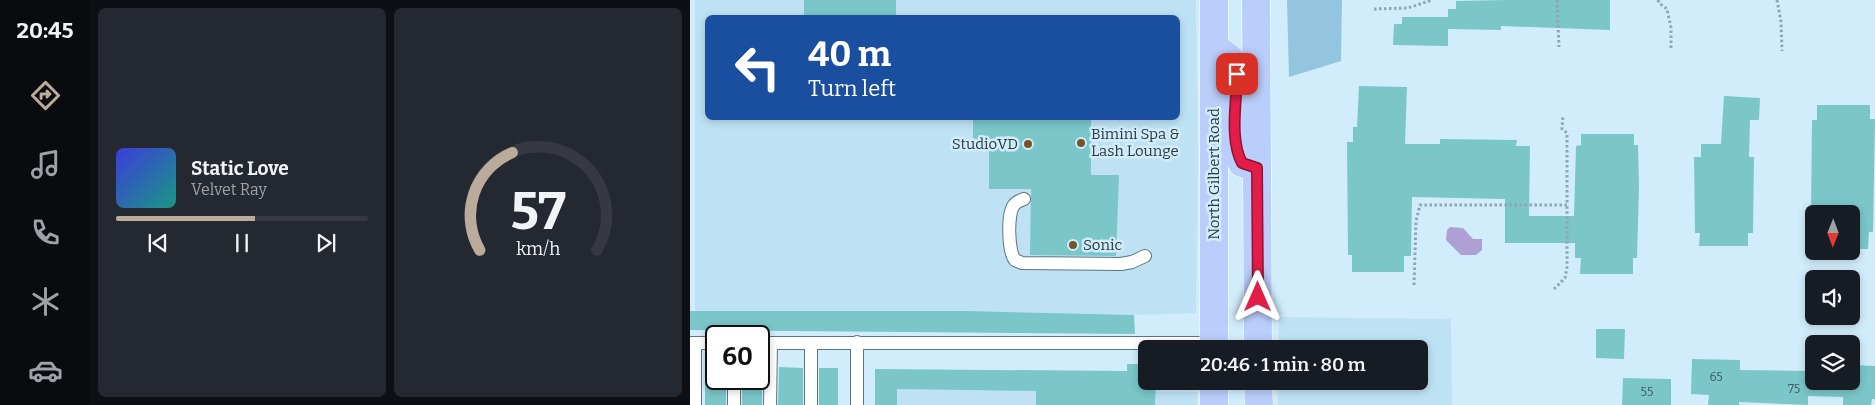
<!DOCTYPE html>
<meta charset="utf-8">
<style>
body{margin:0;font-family:Bitter,serif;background:#242831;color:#f1f3f6;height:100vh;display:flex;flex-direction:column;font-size:19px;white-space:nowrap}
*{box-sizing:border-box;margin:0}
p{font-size:16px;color:#9ea1a6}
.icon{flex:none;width:28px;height:28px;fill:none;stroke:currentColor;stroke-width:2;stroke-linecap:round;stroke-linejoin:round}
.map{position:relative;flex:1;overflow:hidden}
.side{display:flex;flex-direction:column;gap:8px;padding:8px;background:#0d0f14;width:600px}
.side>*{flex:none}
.banner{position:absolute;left:15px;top:15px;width:475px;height:105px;border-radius:8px;box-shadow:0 2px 8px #0003;background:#1a4fa0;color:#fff;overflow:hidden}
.needle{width:32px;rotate:181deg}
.fabs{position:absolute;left:1115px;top:205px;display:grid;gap:10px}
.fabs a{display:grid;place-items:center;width:55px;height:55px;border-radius:8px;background:#171b24;box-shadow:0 2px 8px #0003;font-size:25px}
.speed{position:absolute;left:15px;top:325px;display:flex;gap:10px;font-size:25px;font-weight:700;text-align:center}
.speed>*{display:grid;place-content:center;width:65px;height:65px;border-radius:50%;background:#171b24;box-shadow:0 2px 8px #0003;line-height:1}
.speed .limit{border:2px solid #111;border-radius:8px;background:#fff;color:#111}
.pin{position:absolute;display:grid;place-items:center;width:42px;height:42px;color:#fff;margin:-21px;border-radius:10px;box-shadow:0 2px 8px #0006}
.me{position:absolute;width:55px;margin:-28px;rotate:0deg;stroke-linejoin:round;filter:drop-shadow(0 0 4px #0008)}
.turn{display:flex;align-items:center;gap:18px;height:105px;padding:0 20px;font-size:22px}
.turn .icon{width:65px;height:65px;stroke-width:2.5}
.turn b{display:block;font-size:35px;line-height:42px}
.side .tile{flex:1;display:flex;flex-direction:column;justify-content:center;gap:8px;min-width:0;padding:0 18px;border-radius:8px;background:#242831}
.side .dial{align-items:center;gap:0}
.dial svg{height:130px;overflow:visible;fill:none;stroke:#363941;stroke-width:7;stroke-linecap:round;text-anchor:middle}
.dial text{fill:#f1f3f6;stroke:none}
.song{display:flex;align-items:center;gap:15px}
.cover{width:60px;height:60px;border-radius:8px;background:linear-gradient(135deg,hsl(240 70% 55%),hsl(170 70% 35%))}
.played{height:5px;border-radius:2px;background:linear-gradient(90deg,#baab9b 55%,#363941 55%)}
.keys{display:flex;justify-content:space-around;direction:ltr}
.side .tiles{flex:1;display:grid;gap:8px;grid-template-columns:repeat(2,1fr)}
.trip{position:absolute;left:448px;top:340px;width:290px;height:50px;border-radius:8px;background:#171b24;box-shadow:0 2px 8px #0003;font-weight:600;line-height:50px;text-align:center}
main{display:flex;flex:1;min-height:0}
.menu{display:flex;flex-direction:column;width:90px;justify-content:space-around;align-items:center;background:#090b0e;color:#9ea1a6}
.menu .icon{width:35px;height:35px}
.menu .active{color:#baab9b}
.menu b{font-size:22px;color:#f1f3f6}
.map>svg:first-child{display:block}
.built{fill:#bee2f4;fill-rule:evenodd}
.green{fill:#94c5df}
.water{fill:#afa0d4}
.building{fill:#7ac6c9}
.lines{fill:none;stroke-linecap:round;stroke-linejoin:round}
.lane-casing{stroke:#5c7582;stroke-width:14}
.primary-casing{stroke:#fff;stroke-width:29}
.path{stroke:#90a5b1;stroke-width:3;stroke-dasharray:2.5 2.5;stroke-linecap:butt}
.lane{stroke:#fff;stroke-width:12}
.primary{stroke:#bacefb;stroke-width:28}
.route-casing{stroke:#92132f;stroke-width:12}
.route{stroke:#e11d48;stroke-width:9}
.poi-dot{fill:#76532c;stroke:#d1edfc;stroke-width:2}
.labels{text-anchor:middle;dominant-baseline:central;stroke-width:5;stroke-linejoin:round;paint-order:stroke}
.number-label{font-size:12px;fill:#405c61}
.poi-label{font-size:15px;fill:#2d383e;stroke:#d1edfc;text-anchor:start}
.street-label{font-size:15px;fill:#2d383e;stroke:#d1edfc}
</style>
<main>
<nav class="menu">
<b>20:45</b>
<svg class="icon active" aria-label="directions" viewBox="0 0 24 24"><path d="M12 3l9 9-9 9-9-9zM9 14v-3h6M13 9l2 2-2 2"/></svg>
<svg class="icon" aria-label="music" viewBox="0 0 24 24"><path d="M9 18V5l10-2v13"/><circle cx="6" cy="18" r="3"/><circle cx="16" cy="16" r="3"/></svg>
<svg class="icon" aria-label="phone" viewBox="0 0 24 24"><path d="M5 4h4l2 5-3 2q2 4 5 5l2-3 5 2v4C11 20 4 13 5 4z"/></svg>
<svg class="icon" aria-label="climate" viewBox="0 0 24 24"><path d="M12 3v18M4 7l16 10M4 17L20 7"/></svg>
<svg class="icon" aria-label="car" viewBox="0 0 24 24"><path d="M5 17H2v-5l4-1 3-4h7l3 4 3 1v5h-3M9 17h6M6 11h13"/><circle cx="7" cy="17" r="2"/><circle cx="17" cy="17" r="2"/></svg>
</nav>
<section class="side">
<div class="tiles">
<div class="tile">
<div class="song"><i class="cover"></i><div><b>Static Love</b><p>Velvet Ray</p></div></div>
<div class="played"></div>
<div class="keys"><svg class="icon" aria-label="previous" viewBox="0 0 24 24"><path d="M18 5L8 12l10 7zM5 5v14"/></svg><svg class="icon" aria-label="pause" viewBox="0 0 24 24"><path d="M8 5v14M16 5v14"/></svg><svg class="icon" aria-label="next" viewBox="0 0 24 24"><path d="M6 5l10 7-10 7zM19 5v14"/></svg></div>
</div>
<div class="tile dial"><svg viewBox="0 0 100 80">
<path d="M14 69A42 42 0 1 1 86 69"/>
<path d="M14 69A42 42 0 0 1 34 9" stroke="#baab9b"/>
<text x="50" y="56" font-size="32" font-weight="700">57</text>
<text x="50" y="72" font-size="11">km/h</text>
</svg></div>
</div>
</section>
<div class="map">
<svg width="1185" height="405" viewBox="0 0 1185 405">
<rect width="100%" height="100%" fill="#d1edfc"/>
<!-- built -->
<g class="built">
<path d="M5 0H506L508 163 506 313 444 315 279 311H5ZM18 18H488V118H18Z"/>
<polygon points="589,317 761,319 762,405 588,405 588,381 729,381 729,349 588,349"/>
<polygon points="207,389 507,392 507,405 207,405"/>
</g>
<!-- green -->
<polygon class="green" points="597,0 652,0 651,61 599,77"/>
<!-- water -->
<polygon class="water" points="760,227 773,228 783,239 792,239 792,250 786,255 771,255 756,240 757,230"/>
<!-- building -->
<g class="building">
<rect x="114" y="0" width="92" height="18"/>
<polygon points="817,0 920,0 920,30 811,26 811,30 758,29 758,9 766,9 766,1"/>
<polygon points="712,17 758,17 758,46 703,45 704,24 712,24"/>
<polygon points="669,86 717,87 715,144 750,144 750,139 827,140 826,146 840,146 839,216 884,216 886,146 891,145 891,134 944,134 944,145 948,145 949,187 947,258 943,258 943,274 890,274 891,258 885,258 885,243 815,243 815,199 722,197 721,256 714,256 714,272 662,272 662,255 658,255 657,142 663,142 663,127 667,127"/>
<polygon points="1034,96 1070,98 1069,120 1060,120 1059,157 1064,157 1063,233 1058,233 1058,246 1009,246 1010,233 1005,233 1004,157 1011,157 1011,144 1031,144"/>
<polygon points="1127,105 1180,105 1180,119 1185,119 1183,232 1179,232 1178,249 1161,249 1161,214 1121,214 1122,120 1127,120"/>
<polygon points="283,118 401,118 401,175 429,175 426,256 340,255 341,189 299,189 299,151 283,151"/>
<polygon points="0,311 279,311 444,315 445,334 0,330"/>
<polygon points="906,329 935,329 934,359 906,358"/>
<polygon points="1002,359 1050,360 1050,370 1124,371 1124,381 1161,381 1161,365 1185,366 1185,399 1182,399 1181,405 1153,405 1153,397 1118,396 1118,405 1049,402 1049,405 1018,405 1019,395 1001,394"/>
<polygon points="437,364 456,364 456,381 466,381 465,405 346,405 346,391 207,389 207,405 185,405 185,369 437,371"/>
<polygon points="69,367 72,367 72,405 52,405 52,379 69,379"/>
<polygon points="89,367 113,368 113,405 88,405"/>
<rect x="129" y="368" width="19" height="37"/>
<polygon points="933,378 981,379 981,405 932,405"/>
<rect x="15" y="379" width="21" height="26"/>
</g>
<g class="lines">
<!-- lane casing -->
<g class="lane-casing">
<g id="lane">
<path d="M334 199C331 200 326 202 324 205 317 213 318 252 325 260L332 263 431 264 442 262 455 256"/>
<polyline points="0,343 26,343"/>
<polyline points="69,343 524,343"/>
<polyline points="5,405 5,343"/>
<polyline points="44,405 44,379"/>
<polyline points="80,405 81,343"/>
<polyline points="121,405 121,343"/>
<polyline points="167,405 167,342"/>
</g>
</g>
<!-- primary casing -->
<g class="primary-casing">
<g id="primary">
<polyline points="566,0 568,349"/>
<path d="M525 48C530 52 537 55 541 60 557 78 538 136 552 163L567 168"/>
<polyline points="524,349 524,0"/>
<polyline points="568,381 569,405"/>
<polyline points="524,405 524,381"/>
</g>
</g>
<!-- path -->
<g class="path">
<polyline points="867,0 869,47"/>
<polyline points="968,0 969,3 977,9 981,28 981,49"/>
<polyline points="1087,0 1091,22 1092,51"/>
<polyline points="684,9 718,8 742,0"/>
<polyline points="724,285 726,221 730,205 877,205 877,133 872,129 873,115"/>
<polyline points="864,289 875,278 877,267 877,205"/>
</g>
<!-- lane -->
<use href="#lane" class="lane"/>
<!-- primary -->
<use href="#primary" class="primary"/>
</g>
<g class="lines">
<!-- route casing -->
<g class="route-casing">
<path id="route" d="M547 74C547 101 539 138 552 163L567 168 568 297"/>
</g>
<!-- route -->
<use href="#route" class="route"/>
</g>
<!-- markers -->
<g class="poi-dot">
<circle cx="391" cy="143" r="5"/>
<circle cx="338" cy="144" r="5"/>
<circle cx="383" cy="245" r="5"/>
</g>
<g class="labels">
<!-- number labels -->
<g class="number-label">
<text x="1026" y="377">65</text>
<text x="1104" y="389">75</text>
<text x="957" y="392">55</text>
</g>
<!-- poi labels -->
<g class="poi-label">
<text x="401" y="134">Bimini Spa &amp;<tspan x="401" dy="17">Lash Lounge</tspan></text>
<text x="328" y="144" text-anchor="end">StudioVD</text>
<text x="393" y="245">Sonic</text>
</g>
<!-- street labels -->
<g class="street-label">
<text transform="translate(524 174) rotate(-90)">North Gilbert Road</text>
</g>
</g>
</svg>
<div class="fabs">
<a><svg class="needle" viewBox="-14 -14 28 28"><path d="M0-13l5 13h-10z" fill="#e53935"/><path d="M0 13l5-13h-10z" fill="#9ea1a6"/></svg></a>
<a><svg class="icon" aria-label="sound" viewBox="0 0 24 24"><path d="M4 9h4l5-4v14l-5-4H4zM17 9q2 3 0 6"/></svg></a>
<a><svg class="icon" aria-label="layers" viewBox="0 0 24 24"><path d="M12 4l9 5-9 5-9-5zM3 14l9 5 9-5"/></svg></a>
</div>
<div class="speed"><div class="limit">60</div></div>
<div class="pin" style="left:547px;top:74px;background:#d93025"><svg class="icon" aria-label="arrive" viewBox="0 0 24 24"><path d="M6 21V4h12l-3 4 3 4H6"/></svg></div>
<svg class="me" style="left:568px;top:297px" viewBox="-20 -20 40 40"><path d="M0-17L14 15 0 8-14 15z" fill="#e11d48" stroke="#fff" stroke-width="4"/></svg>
<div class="trip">20:46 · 1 min · 80 m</div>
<div class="banner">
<div class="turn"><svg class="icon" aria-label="left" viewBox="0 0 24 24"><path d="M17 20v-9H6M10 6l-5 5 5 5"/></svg><div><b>40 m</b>Turn left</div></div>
</div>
</div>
</main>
